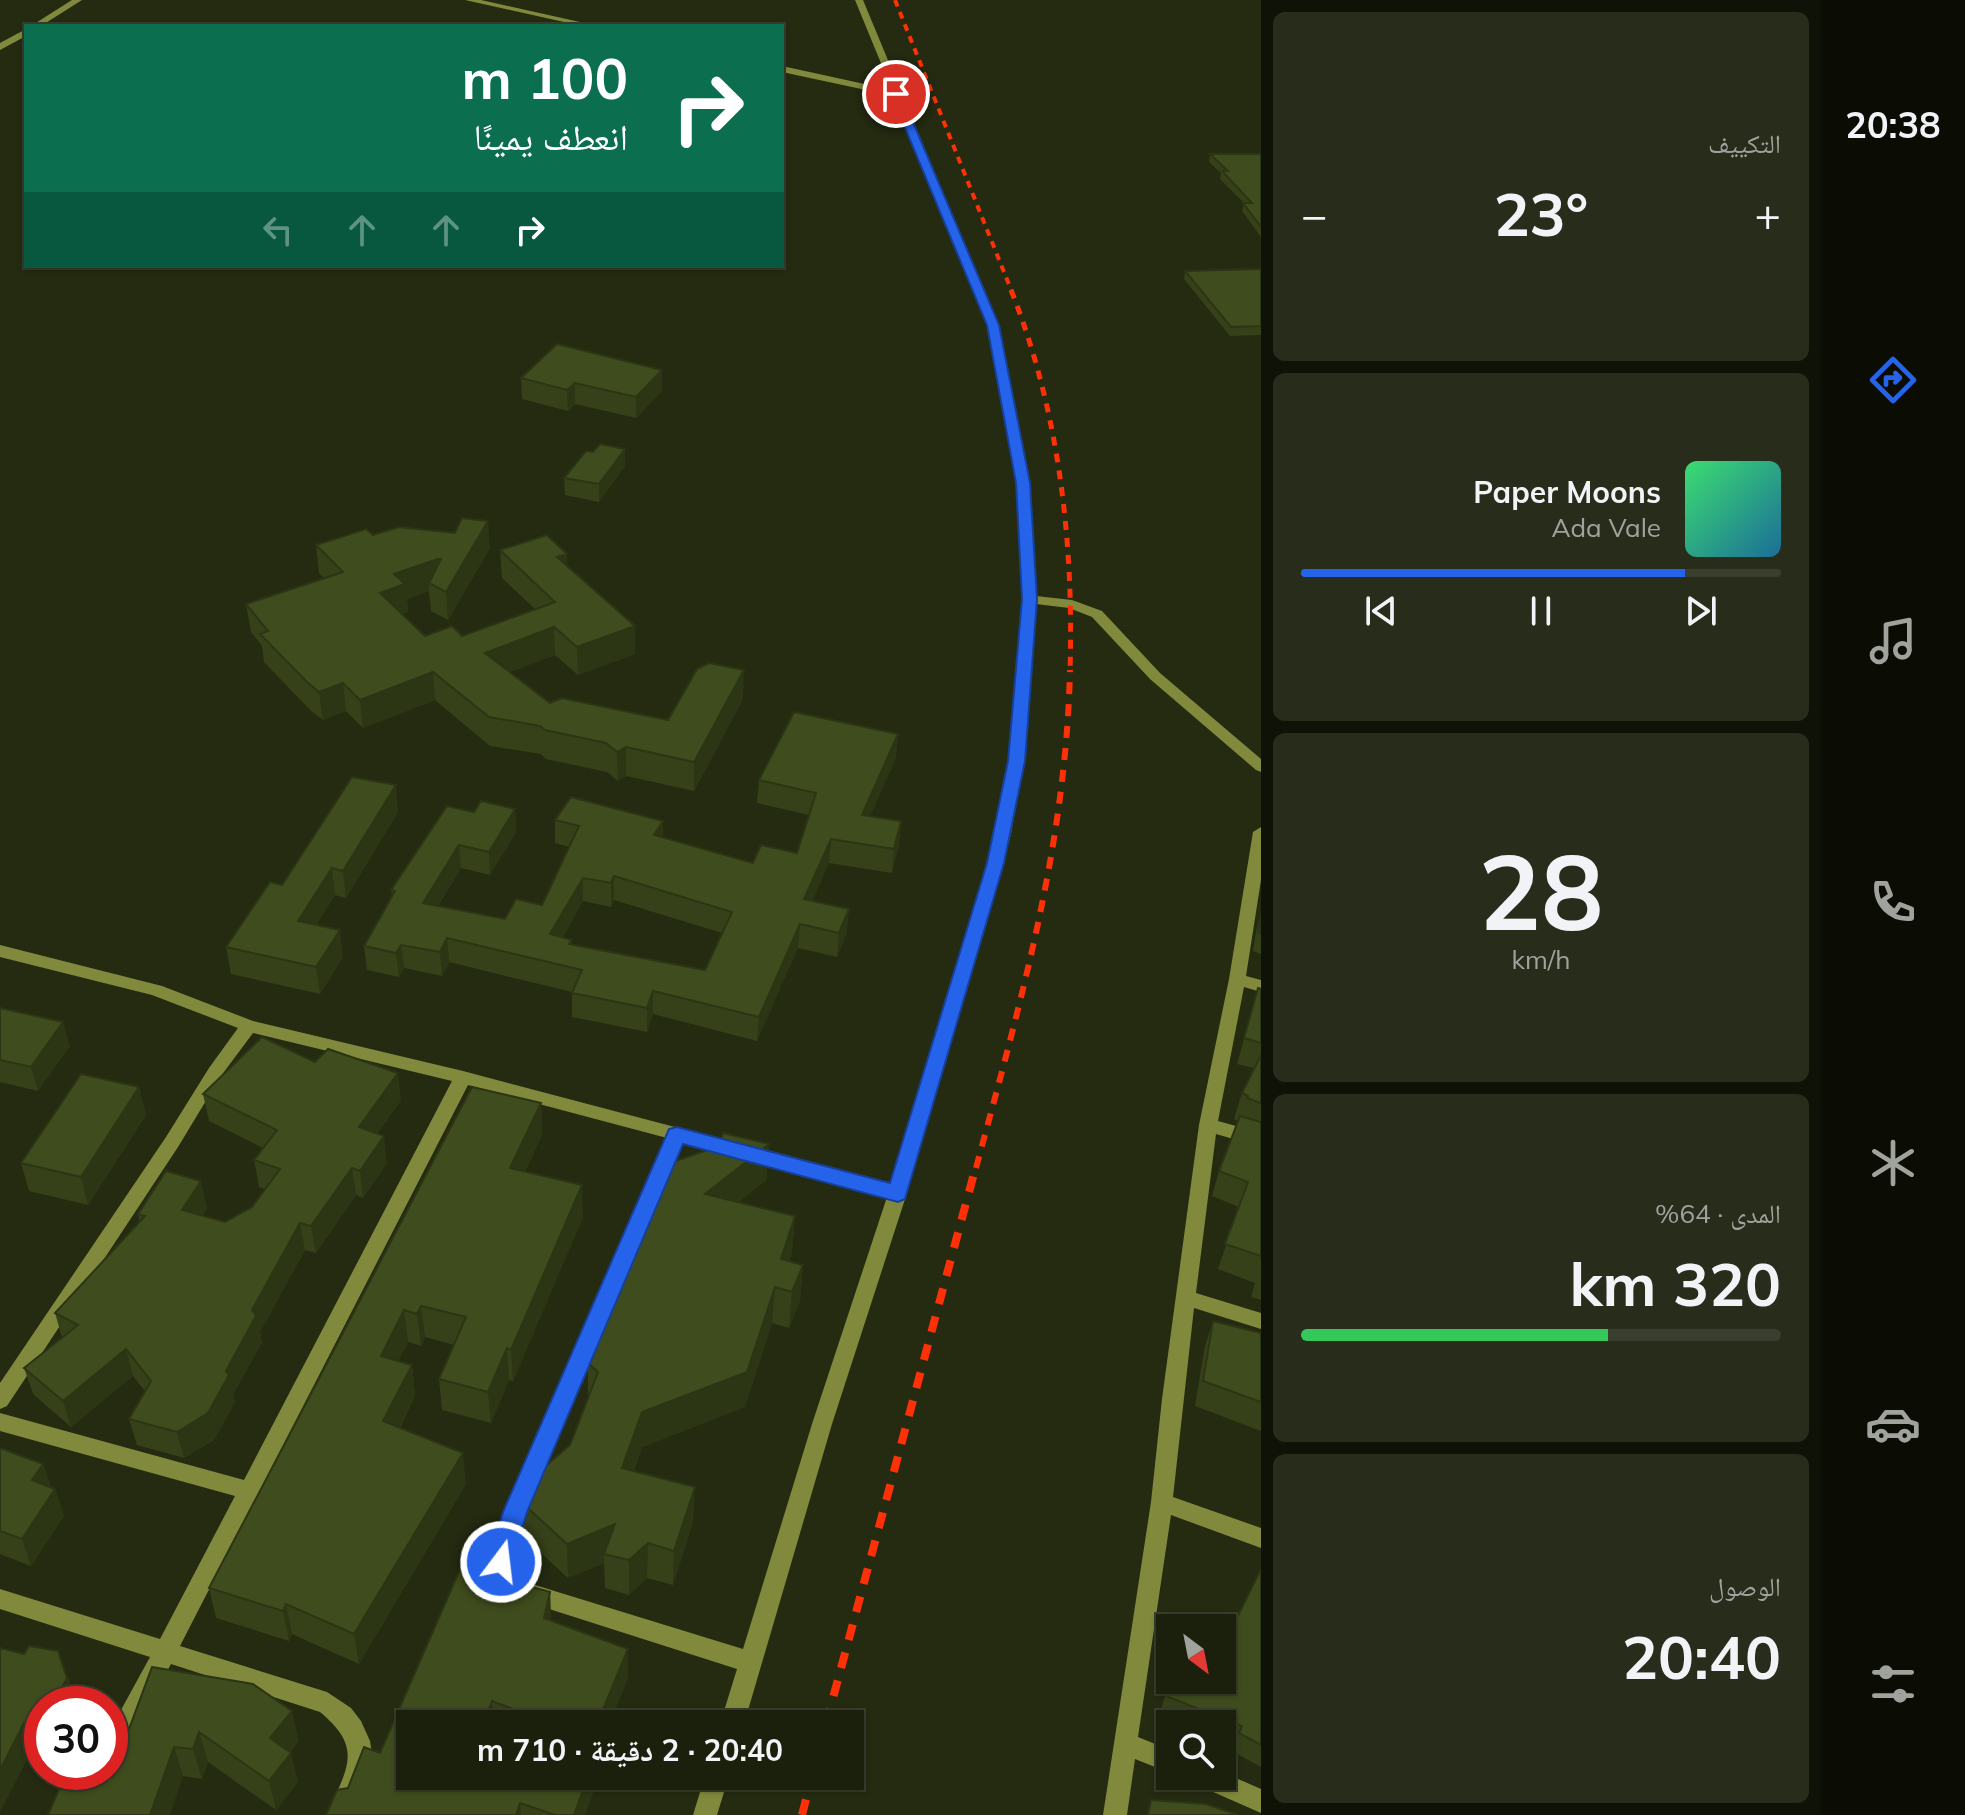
<!DOCTYPE html>
<html lang="ar">
<meta charset="utf-8">
<style>
body{margin:0;font-family:Mulish,"Noto Naskh Arabic",sans-serif;background:#282d1b;color:#f1f3f6;direction:rtl;height:100vh;display:flex;flex-direction:column;font-size:30px;white-space:nowrap}
*{box-sizing:border-box;margin:0}
p{font-size:26px;color:#a0a39d}
.icon{flex:none;width:44px;height:44px;fill:none;stroke:currentColor;stroke-width:2;stroke-linecap:round;stroke-linejoin:round}
.map{position:relative;flex:1;overflow:hidden;direction:ltr}
.side{display:flex;flex-direction:column;gap:12px;padding:12px;background:#0f1207;width:560px}
.side>*{flex:none}
.top-card{position:absolute;left:24px;top:24px;width:760px;height:244px;border-radius:0px;box-shadow:0 2px 6px #0004,0 0 0 2px #393e2e;direction:rtl;background:#0b6e4f;color:#fff;overflow:hidden}
.needle{width:52px;rotate:148deg}
.buttons{position:absolute;left:1156px;top:1614px;display:grid;gap:16px}
.buttons a{display:grid;place-items:center;width:80px;height:80px;border-radius:0px;background:#1b200d;box-shadow:0 2px 6px #0004,0 0 0 2px #393e2e;font-size:40px}
.speed{position:absolute;left:24px;top:1686px;display:flex;gap:16px;font-size:40px;font-weight:700;text-align:center}
.speed>*{display:grid;place-content:center;width:104px;height:104px;border-radius:50%;background:#1b200d;box-shadow:0 2px 6px #0004,0 0 0 2px #393e2e;line-height:1}
.speed .limit{border:12px solid #d22;background:#fff;color:#111}
.pin{position:absolute;display:grid;place-items:center;width:68px;height:68px;color:#fff;margin:-34px;border:4px solid #fff;border-radius:50%;box-shadow:0 2px 8px #0007}
.me{position:absolute;width:88px;margin:-44px;rotate:15deg;stroke-linejoin:round;filter:drop-shadow(0 0 6px #0008)}
.turn{display:flex;align-items:center;gap:28px;height:168px;padding:0 24px;font-size:36px}
.turn .icon{width:104px;height:104px;stroke-width:2.5}
.turn b{display:block;font-size:56px;line-height:68px}
.lanes{display:flex;align-items:center;height:76px;padding:0 24px;background:#0003;justify-content:center;gap:40px;direction:ltr}
.lanes .off{opacity:.35}
.big{font-size:60px;font-weight:700;line-height:1.1}
.side .card{flex:1;display:flex;flex-direction:column;justify-content:center;gap:12px;min-width:0;padding:0 28px;border-radius:12px;background:#282d1b}
.side .dial{align-items:center;gap:0}
.dial b{font-size:104px;line-height:1}
.song{display:flex;align-items:center;gap:24px}
.cover{width:96px;height:96px;border-radius:12px;background:linear-gradient(135deg,hsl(140 70% 55%),hsl(200 70% 35%))}
.played{height:8px;border-radius:4px;background:linear-gradient(90deg,#2563eb 80%,#393e2e 80%)}
.keys{display:flex;justify-content:space-around;direction:ltr}
.heat{display:flex;justify-content:space-between;align-items:center;font-size:44px;direction:ltr}
.charge{height:12px;border-radius:6px;background:linear-gradient(90deg,#34c759 64%,#393e2e 0)}
.trip{position:absolute;left:396px;top:1710px;width:468px;height:80px;border-radius:0px;background:#1b200d;box-shadow:0 2px 6px #0004,0 0 0 2px #393e2e;font-weight:700;line-height:80px;text-align:center;direction:rtl}
main{display:flex;flex:1;min-height:0}
.tab-bar{display:flex;flex-direction:column;width:144px;justify-content:space-around;align-items:center;background:#0b0d05;color:#a0a39d}
.tab-bar .icon{width:56px;height:56px}
.tab-bar .current{color:#2563eb}
.tab-bar b{font-size:36px;color:#f1f3f6}
.map>svg:first-child{display:block}
.lines{fill:none;stroke-linecap:round;stroke-linejoin:round}
.minor{fill:#81893c;fill-rule:evenodd}
.rail-far3{stroke:#fe3007;stroke-width:4;stroke-dasharray:7 6;stroke-linecap:butt}
.rail-far2{stroke:#fe3007;stroke-width:5;stroke-dasharray:9 8;stroke-linecap:butt}
.rail-far1{stroke:#fe3007;stroke-width:6;stroke-dasharray:12 10;stroke-linecap:butt}
.rail{stroke:#fe3007;stroke-width:8;stroke-dasharray:16 13;stroke-linecap:butt}
.wall{fill:#364119;fill-rule:evenodd}
.shaded-wall{fill:#2c3514}
.building{fill:#3f4c1d;stroke:#2c3514;stroke-width:2;fill-rule:evenodd}
.route{fill:#2563eb;stroke:#184099;stroke-width:2}
</style>
<main>
<nav class="tab-bar">
<b>20:38</b>
<svg class="icon current" aria-label="directions" viewBox="0 0 24 24"><path d="M12 3l9 9-9 9-9-9zM9 14v-3h6M13 9l2 2-2 2"/></svg>
<svg class="icon" aria-label="music" viewBox="0 0 24 24"><path d="M9 18V5l10-2v13"/><circle cx="6" cy="18" r="3"/><circle cx="16" cy="16" r="3"/></svg>
<svg class="icon" aria-label="phone" viewBox="0 0 24 24"><path d="M5 4h4l2 5-3 2q2 4 5 5l2-3 5 2v4C11 20 4 13 5 4z"/></svg>
<svg class="icon" aria-label="climate" viewBox="0 0 24 24"><path d="M12 3v18M4 7l16 10M4 17L20 7"/></svg>
<svg class="icon" aria-label="car" viewBox="0 0 24 24"><path d="M5 17H2v-5l4-1 3-4h7l3 4 3 1v5h-3M9 17h6M6 11h13"/><circle cx="7" cy="17" r="2"/><circle cx="17" cy="17" r="2"/></svg>
<svg class="icon" aria-label="filters" viewBox="0 0 24 24"><path d="M4 7h16M4 17h16"/><circle cx="9" cy="7" r="2"/><circle cx="15" cy="17" r="2"/></svg>
</nav>
<section class="side">
<div class="card"><p>التكييف</p>
<div class="heat"><a>−</a><b class="big">23°</b><a>+</a></div>
</div>
<div class="card">
<div class="song"><i class="cover"></i><div><b>Paper Moons</b><p>Ada Vale</p></div></div>
<div class="played"></div>
<div class="keys"><svg class="icon" aria-label="previous" viewBox="0 0 24 24"><path d="M18 5L8 12l10 7zM5 5v14"/></svg><svg class="icon" aria-label="pause" viewBox="0 0 24 24"><path d="M8 5v14M16 5v14"/></svg><svg class="icon" aria-label="next" viewBox="0 0 24 24"><path d="M6 5l10 7-10 7zM19 5v14"/></svg></div>
</div>
<div class="card dial"><b>28</b><p>km/h</p></div>
<div class="card"><p>المدى · 64%</p><b class="big">320 km</b><div class="charge"></div></div>
<div class="card"><p>الوصول</p><b class="big">20:40</b></div>
</section>
<div class="map">
<svg width="1261" height="1815" viewBox="0 0 1261 1815">
<rect width="100%" height="100%" fill="#242b11"/>
<g class="lines">
<!-- minor -->
<g class="minor">
<polygon points="72,0 82,0 41,26 31,26"/>
<polygon points="465,0 481,0 598,26 582,26"/>
<path d="M855 0H863L998 325 1029 483 1036 596 1072 600 1102 611 1160 673 1261 759V772L1256 770 1150 679 1092 617 1069 608 1036 604 1024 761 1011 834 907 1193 832 1424 744 1724H720L737 1669 521 1600C483 1572 491 1552 504 1512L667 1138 468 1085 180 1646 327 1692 351 1708 361 1721 370 1741 372 1754 365 1782 351 1815H327C346 1769 365 1749 320 1712L171 1664 118 1761 110 1764V1730L150 1657 0 1609V1589L160 1639 235 1496 0 1431V1413L244 1480 452 1081 253 1033 221 1076 178 1147 7 1406 0 1409V1383L166 1137 209 1068 238 1028 152 995 0 957V945L162 986 253 1021 463 1071 891 1184 995 834 1010 761 1023 599 1017 483 988 325 894 96 782 72V66L892 90ZM683 1142 887 1197 812 1424 743 1649 535 1585C502 1561 515 1546 526 1512Z"/>
<polygon points="26,29 26,36 0,50 0,43"/>
<polygon points="1261,827 1261,880 1246,976 1261,980 1261,992 1244,987 1218,1121 1261,1133 1261,1147 1216,1134 1196,1293 1261,1313 1261,1329 1194,1308 1173,1497 1261,1528 1261,1548 1171,1515 1138,1737 1170,1750 1170,1773 1135,1759 1127,1815 1103,1815 1151,1502 1162,1399 1199,1125 1229,979 1253,832"/>
<polygon points="1222,1772 1261,1789 1261,1813 1195,1784 1191,1776 1222,1776"/>
<polygon points="705,1776 729,1776 717,1815 693,1815"/>
</g>
<!-- rail-far3 -->
<polyline class="rail-far3" points="895,0 1012,292"/>
<!-- rail-far2 -->
<path class="rail-far2" d="M1011 290C1059 410 1074 542 1070 672"/>
<!-- rail-far1 -->
<path class="rail-far1" d="M976 1168C1021 1001 1066 844 1070 670"/>
<!-- rail -->
<g class="rail">
<polyline points="826,1724 976,1166"/>
<polyline points="802,1815 812,1776"/>
</g>
</g>
<!-- wall -->
<g class="wall">
<polygon points="1210,154 1261,154 1261,237 1242,211 1244,203 1220,179 1221,173 1209,162"/>
<polygon points="1261,269 1261,335 1230,336 1184,279 1185,271"/>
<polygon points="662,370 662,391 636,418 575,404 568,411 522,399 521,378"/>
<polygon points="625,449 625,466 599,502 565,495 564,478"/>
<polygon points="373,535 490,548 448,620 431,611 429,591 407,599 408,612 402,614 425,636 462,636 535,609 502,578 500,550 567,554 567,567 635,654 578,675 555,655 510,672 550,703 668,720 743,699 694,791 626,776 618,781 607,772 546,759 541,754 490,746 435,700 363,728 346,711 323,720 311,711 264,662 262,646 251,632 246,604 324,578 319,573 316,545"/>
<path d="M896 758 870 816 901 821 899 844 892 873 829 863 812 901 847 933 837 957 798 948 757 1041 653 1014 647 1032 572 1017V992L449 962 442 976 404 968 399 977 367 970 364 946 392 897 391 890 474 812 515 809 516 832 490 875 461 868 438 906 505 919 542 905 569 847 555 843V820L663 837 753 863 797 853 809 815 757 803 759 780ZM614 900 722 933 705 970 572 944 563 937 583 901 611 907Z"/>
<polygon points="398,812 346,898 335,895 316,925 343,957 320,994 231,974 226,947 282,885"/>
<polygon points="1261,913 1261,954 1253,951 1256,931"/>
<polygon points="1258,988 1261,989 1261,1300 1251,1297 1255,1283 1218,1269 1239,1207 1212,1196 1219,1171 1238,1121 1234,1119 1242,1093 1254,1068 1237,1064"/>
<polygon points="0,1008 70,1046 38,1091 0,1082"/>
<polygon points="315,1062 401,1100 377,1134 387,1163 363,1198 356,1195 316,1253 305,1250 260,1332 262,1343 233,1394 235,1402 214,1440 184,1458 137,1445 129,1419 145,1391 133,1376 71,1427 33,1394 24,1368 62,1337 55,1313 140,1222 138,1214 207,1208 202,1216 225,1222 252,1207 265,1189 259,1187 254,1160 263,1148 209,1121 203,1094"/>
<polygon points="139,1087 146,1115 88,1205 29,1191 21,1163"/>
<polygon points="541,1103 542,1135 525,1172 583,1217 513,1381 509,1380 491,1423 442,1410 439,1379 454,1345 425,1337 421,1346 408,1342 398,1361 412,1365 415,1396 400,1428 466,1484 359,1664 292,1634 289,1641 216,1618 209,1588"/>
<polygon points="769,1144 766,1180 739,1202 795,1216 792,1252 789,1261 803,1265 800,1301 789,1328 772,1323 745,1407 642,1447 634,1471 693,1522 673,1585 647,1578 629,1595 605,1588 604,1563 568,1578 521,1535 519,1500 570,1445 588,1398 588,1363"/>
<polygon points="1213,1321 1261,1333 1261,1431 1195,1406 1205,1346"/>
<polygon points="0,1448 43,1464 51,1487 55,1489 64,1516 31,1566 0,1554"/>
<polygon points="461,1567 550,1592 551,1620 628,1649 628,1678 609,1724 410,1724 410,1776 597,1776 597,1781 585,1815 326,1815 337,1790 348,1788 364,1747 380,1753"/>
<polygon points="1261,1569 1261,1767 1232,1751 1234,1744 1222,1739 1222,1724 1185,1724 1160,1714 1170,1678 1170,1680 1222,1680 1227,1638"/>
<polygon points="0,1648 67,1675 75,1701 74,1704 42,1704 37,1748 33,1747 0,1812"/>
<polygon points="152,1667 299,1741 290,1752 298,1782 276,1810 208,1762 202,1779 183,1776 80,1787 129,1729"/>
</g>
<!-- shaded-wall -->
<g class="shaded-wall">
<polygon points="662,370 662,391 636,418 636,397"/>
<polygon points="575,383 575,404 568,411 567,390"/>
<polygon points="625,449 625,466 599,502 599,484"/>
<polygon points="488,521 490,548 448,620 446,592"/>
<polygon points="567,554 568,581 557,557"/>
<polygon points="438,559 440,587 429,583 429,591 407,599 408,612 383,621 380,593 394,574"/>
<polygon points="635,626 635,654 578,675 577,647"/>
<polygon points="554,627 555,655 487,681 485,653"/>
<polygon points="744,670 743,699 694,791 694,762"/>
<polygon points="433,672 435,700 363,728 360,700"/>
<polygon points="343,683 346,711 323,720 319,692"/>
<polygon points="898,734 896,758 860,838 862,815"/>
<polygon points="626,747 626,776 618,781 617,752"/>
<polygon points="396,785 398,812 346,898 343,871"/>
<polygon points="515,809 516,832 490,875 489,852"/>
<polygon points="663,821 663,845 654,835"/>
<polygon points="901,821 899,844 892,873 894,849"/>
<polygon points="831,839 829,863 802,923 804,899"/>
<polygon points="459,845 461,868 425,926 423,903"/>
<polygon points="332,868 335,895 302,948 298,921"/>
<polygon points="614,876 614,900 611,907 611,883"/>
<polygon points="583,878 583,901 551,958 550,934"/>
<polygon points="849,909 847,933 837,957 839,933"/>
<polygon points="800,924 798,948 757,1041 759,1017"/>
<polygon points="340,930 343,957 320,994 316,967"/>
<polygon points="447,938 449,962 442,976 440,952"/>
<polygon points="401,945 404,968 399,977 396,953"/>
<polygon points="653,991 653,1014 647,1032 647,1008"/>
<polygon points="63,1022 70,1046 38,1091 31,1067"/>
<polygon points="398,1073 401,1100 362,1154 359,1127"/>
<polygon points="139,1087 146,1115 88,1205 81,1177"/>
<polygon points="541,1103 542,1135 512,1200 510,1168"/>
<polygon points="384,1136 387,1163 363,1198 360,1171"/>
<polygon points="769,1144 766,1180 704,1230 705,1194"/>
<polygon points="352,1168 356,1195 316,1253 311,1226"/>
<polygon points="201,1181 207,1208 188,1237 182,1210"/>
<polygon points="582,1185 583,1217 513,1381 511,1350"/>
<polygon points="795,1216 792,1252 780,1289 781,1259"/>
<polygon points="300,1223 305,1250 260,1332 262,1343 233,1394 235,1402 214,1440 184,1458 177,1432 252,1310"/>
<polygon points="803,1265 800,1301 789,1328 792,1292"/>
<polygon points="775,1287 772,1323 745,1407 642,1447 623,1502 622,1468 642,1412"/>
<polygon points="421,1306 425,1337 421,1346 417,1314"/>
<polygon points="404,1310 408,1342 385,1387 381,1356"/>
<polygon points="507,1348 509,1380 491,1423 488,1392"/>
<polygon points="126,1349 133,1376 71,1427 63,1401"/>
<polygon points="412,1365 415,1396 387,1452 383,1421"/>
<polygon points="463,1453 466,1484 359,1664 354,1634"/>
<polygon points="43,1464 52,1491 32,1480"/>
<polygon points="695,1487 693,1522 673,1585 674,1551"/>
<polygon points="55,1489 64,1516 31,1566 22,1539"/>
<polygon points="615,1524 604,1554 604,1563 568,1578 567,1544"/>
<polygon points="648,1543 647,1578 629,1595 629,1560"/>
<polygon points="550,1592 551,1622 544,1618"/>
<polygon points="286,1604 292,1634 289,1641 283,1611"/>
<polygon points="628,1649 628,1678 609,1724 597,1724"/>
<polygon points="58,1651 75,1701 74,1704 54,1704 53,1703"/>
<polygon points="43,1698 45,1704 42,1704 42,1739 37,1748 28,1725"/>
<polygon points="492,1701 494,1724 483,1724"/>
<polygon points="292,1711 299,1741 277,1768 270,1738"/>
<polygon points="24,1723 33,1747 0,1812 0,1770"/>
<polygon points="199,1732 208,1762 202,1779 193,1749"/>
<polygon points="174,1747 183,1776 170,1815 150,1815"/>
<polygon points="291,1753 298,1782 276,1810 269,1781"/>
<polygon points="588,1776 597,1776 597,1781 585,1815 574,1815"/>
<polygon points="520,1803 521,1815 516,1815"/>
</g>
<!-- building -->
<g class="building">
<polygon points="1210,154 1261,154 1261,227 1243,203 1252,203 1222,171 1228,171"/>
<polygon points="1261,269 1261,326 1231,327 1185,271"/>
<polygon points="557,344 662,370 636,397 575,383 567,390 521,378"/>
<polygon points="600,444 625,449 599,484 564,478 586,451 593,452"/>
<polygon points="462,518 488,521 446,592 429,583 441,559 438,559 394,574 405,584 380,593 425,636 452,626 462,636 555,602 500,550 547,535 567,554 557,557 635,626 577,647 554,627 485,653 550,703 562,698 668,720 697,669 709,663 744,670 694,762 626,747 617,752 606,743 545,730 540,726 489,717 433,672 360,700 343,683 319,692 307,682 260,634 268,631 246,604 343,572 316,545 366,529 373,535 399,527 455,533"/>
<path d="M794 712 898 734 862 815 901 821 894 849 831 839 804 899 849 909 839 933 800 924 759 1017 653 991 647 1008 572 993 582 970 447 938 440 952 401 945 396 953 364 946 395 891 391 890 447 806 474 812 481 801 515 809 489 852 459 845 423 903 505 919 516 899 542 905 579 826 555 820 571 797 663 821 654 835 753 863 761 845 797 853 816 793 759 780ZM614 876 732 912 705 970 569 944 572 940 550 934 583 878 611 883Z"/>
<polygon points="352,777 396,785 343,871 332,868 298,921 340,930 316,967 226,947 270,882 282,885"/>
<polygon points="1261,914 1261,933 1258,932"/>
<polygon points="1258,988 1261,989 1261,1043 1244,1038"/>
<polygon points="0,1008 63,1022 31,1067 0,1060"/>
<polygon points="262,1037 315,1062 328,1049 398,1073 359,1127 384,1136 360,1171 352,1168 311,1226 300,1223 252,1310 256,1316 226,1371 229,1375 208,1413 177,1432 129,1419 151,1381 126,1349 63,1401 24,1368 78,1325 55,1313 145,1216 138,1214 166,1171 201,1181 182,1210 225,1222 252,1207 280,1169 254,1160 277,1130 203,1094"/>
<polygon points="1261,1055 1261,1103 1247,1098 1248,1096 1242,1093"/>
<polygon points="81,1074 139,1087 81,1177 21,1163"/>
<polygon points="472,1087 541,1103 510,1168 582,1185 511,1350 507,1348 488,1392 439,1379 466,1317 421,1306 417,1314 404,1310 381,1356 412,1365 383,1421 463,1453 354,1634 286,1604 283,1611 209,1588"/>
<polygon points="1240,1116 1261,1122 1261,1256 1225,1244 1248,1182 1219,1171"/>
<polygon points="723,1133 769,1144 705,1194 795,1216 781,1259 803,1265 792,1292 775,1287 747,1372 642,1412 622,1468 695,1487 674,1551 648,1543 629,1560 604,1554 615,1524 567,1544 519,1500 525,1484 570,1445 598,1372 588,1363 667,1164 719,1146"/>
<polygon points="1213,1321 1261,1333 1261,1402 1203,1381"/>
<polygon points="0,1448 43,1464 32,1480 55,1489 22,1539 0,1531"/>
<polygon points="461,1567 550,1592 544,1618 628,1649 597,1724 544,1724 544,1721 492,1701 483,1724 410,1724 410,1776 588,1776 574,1815 555,1815 520,1803 516,1815 326,1815 337,1790 348,1788 364,1747 380,1753"/>
<polygon points="1261,1569 1261,1745 1239,1733 1242,1726 1166,1696 1171,1680 1222,1680 1222,1635 1227,1638"/>
<polygon points="1187,1622 1203,1628 1185,1628"/>
<polygon points="29,1646 58,1651 67,1678 53,1703 43,1698 28,1725 24,1723 0,1770 0,1648 24,1654"/>
<polygon points="152,1667 253,1684 292,1711 270,1738 291,1753 269,1781 199,1732 193,1749 174,1747 150,1815 48,1815 59,1789 80,1787 88,1772 110,1772 110,1732 114,1726 129,1729"/>
<polygon points="1151,1800 1206,1804 1238,1815 1148,1815"/>
</g>
<!-- route -->
<polygon class="route" points="896,91 901,94 999,325 1030,483 1037,599 1025,761 1004,863 905,1199 898,1202 683,1144 527,1512 510,1570 501,1574 492,1570 488,1562 503,1512 669,1129 677,1127 890,1183 987,863 1008,761 1022,599 1016,483 987,325 891,94"/>
</svg>
<div class="buttons">
<a><svg class="needle" viewBox="-14 -14 28 28"><path d="M0-13l5 13h-10z" fill="#e53935"/><path d="M0 13l5-13h-10z" fill="#a0a39d"/></svg></a>
<a><svg class="icon" aria-label="search" viewBox="0 0 24 24"><circle cx="10" cy="10" r="6"/><path d="M15 15l6 6"/></svg></a>
</div>
<div class="speed"><div class="limit">30</div></div>
<div class="pin" style="left:896px;top:94px;background:#d93025"><svg class="icon" aria-label="arrive" viewBox="0 0 24 24"><path d="M6 21V4h12l-3 4 3 4H6"/></svg></div>
<svg class="me" style="left:501px;top:1562px" viewBox="-20 -20 40 40"><circle r="17" fill="#2563eb" stroke="#fff" stroke-width="3"/><path d="M0-11L8 9 0 5-8 9z" fill="#fff"/></svg>
<div class="trip">20:40 · 2 دقيقة · 710 m</div>
<div class="top-card">
<div class="turn"><svg class="icon" aria-label="right" viewBox="0 0 24 24"><path d="M7 20v-9h11M14 6l5 5-5 5"/></svg><div><b>100 m</b>انعطف يمينًا</div></div>
<div class="lanes"><svg class="icon off" aria-label="left" viewBox="0 0 24 24"><path d="M17 20v-9H6M10 6l-5 5 5 5"/></svg><svg class="icon off" aria-label="ahead" viewBox="0 0 24 24"><path d="M12 20V5M6 11l6-6 6 6"/></svg><svg class="icon off" aria-label="ahead" viewBox="0 0 24 24"><path d="M12 20V5M6 11l6-6 6 6"/></svg><svg class="icon" aria-label="right" viewBox="0 0 24 24"><path d="M7 20v-9h11M14 6l5 5-5 5"/></svg></div>
</div>
</div>
</main>
